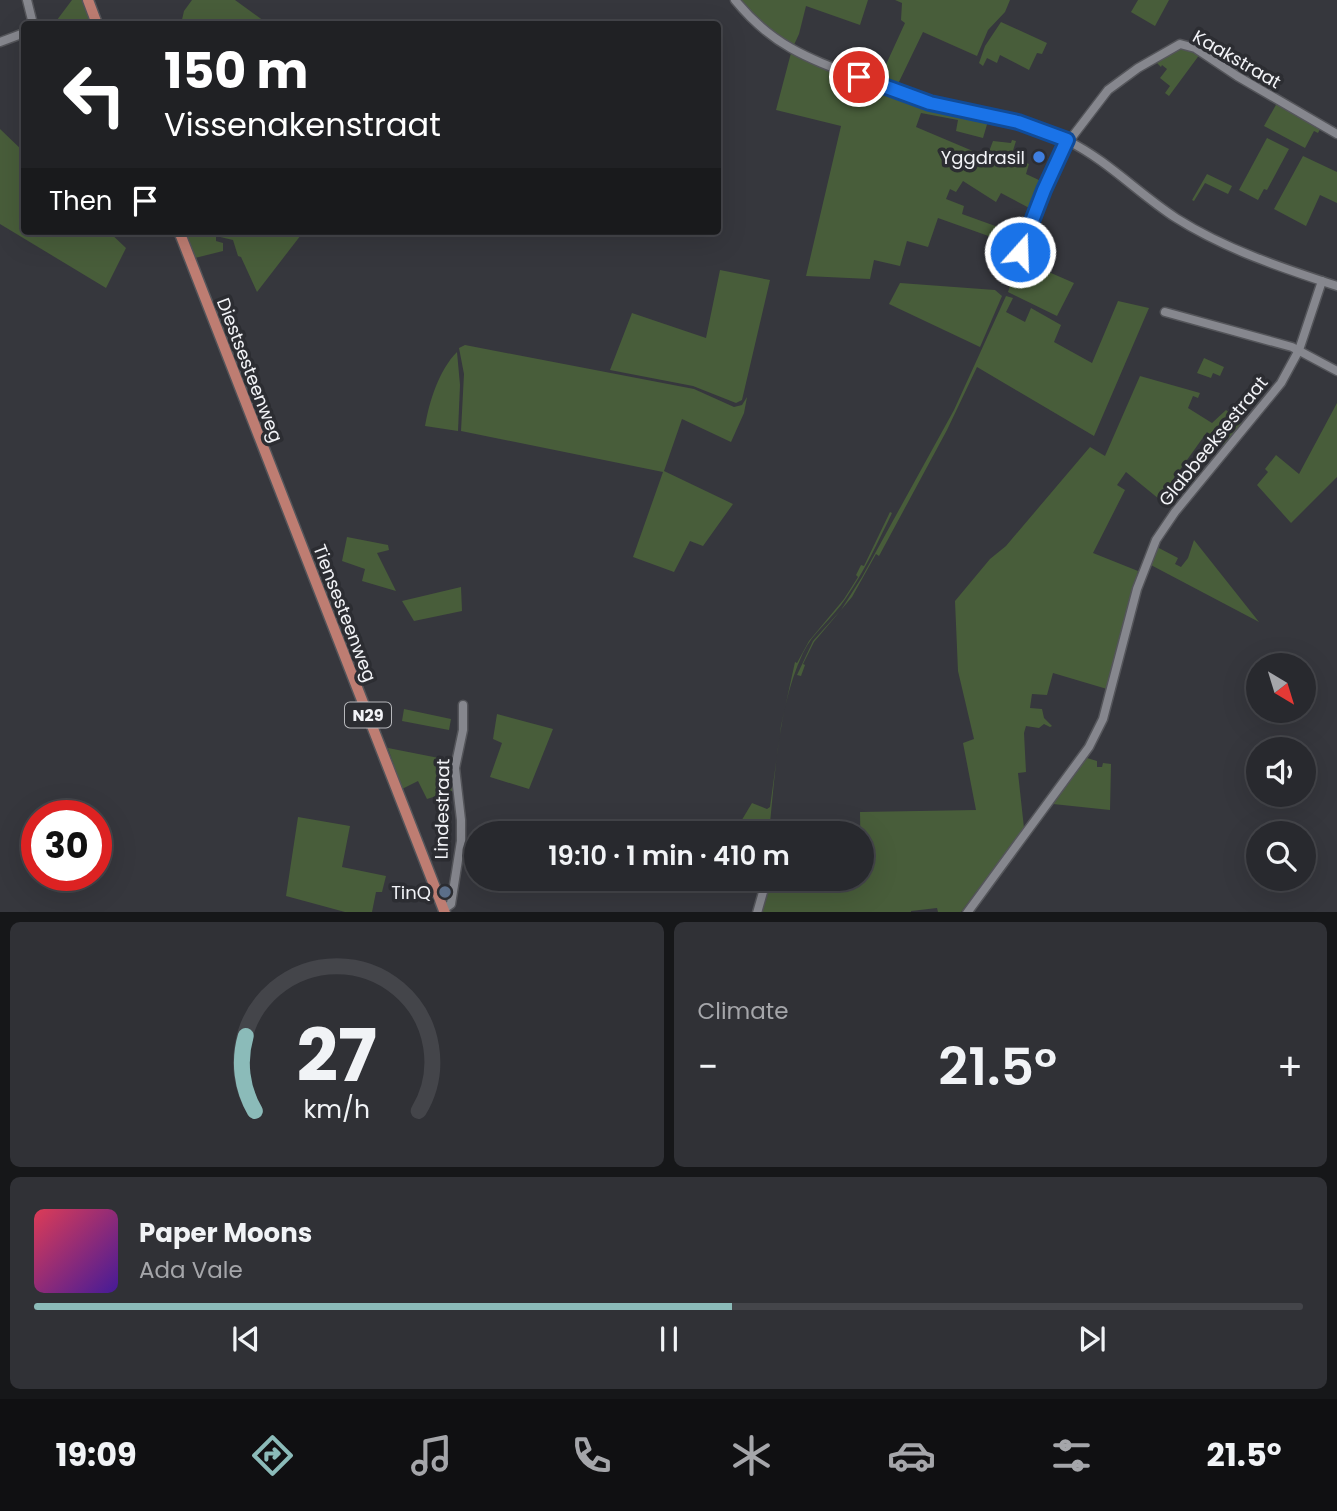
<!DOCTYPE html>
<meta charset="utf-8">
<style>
body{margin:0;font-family:Poppins,sans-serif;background:#303136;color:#f1f3f6;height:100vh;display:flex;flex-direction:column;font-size:26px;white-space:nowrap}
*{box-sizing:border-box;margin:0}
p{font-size:23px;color:#a5a6aa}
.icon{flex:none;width:38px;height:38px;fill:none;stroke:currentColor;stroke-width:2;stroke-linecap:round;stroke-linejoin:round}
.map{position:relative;height:912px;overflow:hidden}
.panel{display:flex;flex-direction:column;gap:10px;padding:10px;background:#161719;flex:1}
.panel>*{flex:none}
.guide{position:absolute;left:21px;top:21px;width:700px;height:214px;border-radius:7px;box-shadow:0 7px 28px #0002,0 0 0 2px #44454a;background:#202124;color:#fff;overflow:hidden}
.needle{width:46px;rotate:142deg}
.controls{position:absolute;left:1246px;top:653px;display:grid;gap:14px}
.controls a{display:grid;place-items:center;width:70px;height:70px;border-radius:50%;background:#28292e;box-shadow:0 7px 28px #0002,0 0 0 2px #44454a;font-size:35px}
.speed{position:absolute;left:21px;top:800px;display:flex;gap:14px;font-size:35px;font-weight:700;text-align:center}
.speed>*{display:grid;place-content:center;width:91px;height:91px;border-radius:50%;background:#28292e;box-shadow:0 7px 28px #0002,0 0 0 2px #44454a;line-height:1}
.speed .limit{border:10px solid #d22;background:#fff;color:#111}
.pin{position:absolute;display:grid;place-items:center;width:60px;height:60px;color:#fff;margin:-30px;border:4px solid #fff;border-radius:50%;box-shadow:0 2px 7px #0007}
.me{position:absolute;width:77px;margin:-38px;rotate:20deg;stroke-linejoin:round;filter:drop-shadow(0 0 5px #0008)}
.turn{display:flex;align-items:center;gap:24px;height:147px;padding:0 28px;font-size:32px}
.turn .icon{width:91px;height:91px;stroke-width:2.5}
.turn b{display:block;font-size:49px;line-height:60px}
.then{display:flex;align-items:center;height:66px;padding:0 28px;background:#0003;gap:14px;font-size:26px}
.big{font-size:52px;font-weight:600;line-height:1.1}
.panel .widget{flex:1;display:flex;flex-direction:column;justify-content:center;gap:10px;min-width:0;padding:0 24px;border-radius:10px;background:#303136}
.panel .dial{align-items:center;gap:0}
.dial svg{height:182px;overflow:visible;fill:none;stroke:#44454a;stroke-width:7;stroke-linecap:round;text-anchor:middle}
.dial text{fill:#f1f3f6;stroke:none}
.song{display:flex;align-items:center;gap:21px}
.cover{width:84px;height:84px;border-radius:10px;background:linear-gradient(135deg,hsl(350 70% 55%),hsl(260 70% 35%))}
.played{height:7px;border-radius:4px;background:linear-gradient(90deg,#8bbbb9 55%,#44454a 55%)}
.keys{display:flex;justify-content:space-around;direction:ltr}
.heat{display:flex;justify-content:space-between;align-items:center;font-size:38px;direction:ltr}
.panel .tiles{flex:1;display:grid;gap:10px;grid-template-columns:1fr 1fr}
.widget:last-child{grid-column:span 2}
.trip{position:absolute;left:464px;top:821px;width:410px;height:70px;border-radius:35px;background:#28292e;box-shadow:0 7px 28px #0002,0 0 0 2px #44454a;font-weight:600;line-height:70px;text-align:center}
.tab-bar{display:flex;height:112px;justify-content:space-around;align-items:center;background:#101012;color:#a5a6aa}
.tab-bar .icon{width:49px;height:49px}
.tab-bar .on{color:#8bbbb9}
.tab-bar b{font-size:32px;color:#f1f3f6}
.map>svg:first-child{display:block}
.green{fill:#485d3a}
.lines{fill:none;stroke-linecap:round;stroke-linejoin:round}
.minor-casing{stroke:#54555a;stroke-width:11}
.major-casing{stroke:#54555a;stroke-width:13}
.minor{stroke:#86878e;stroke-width:8}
.major{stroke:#be7d72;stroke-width:10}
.route-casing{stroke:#114b97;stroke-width:18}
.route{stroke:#1a73e8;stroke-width:12}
.shop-dot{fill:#3f7fe0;stroke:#2c2d32;stroke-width:2.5}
.service-dot{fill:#5c6f8a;stroke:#2c2d32;stroke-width:2.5}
.labels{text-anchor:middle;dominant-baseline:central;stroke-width:7;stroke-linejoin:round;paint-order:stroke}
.shield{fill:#2c2d32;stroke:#b7b8bc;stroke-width:2}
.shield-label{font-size:16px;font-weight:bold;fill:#f2f3f7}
.street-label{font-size:18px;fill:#f2f3f7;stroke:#2c2d32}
.poi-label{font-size:18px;fill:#f2f3f7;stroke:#2c2d32;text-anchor:end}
</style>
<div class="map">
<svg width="1337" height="913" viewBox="0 0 1337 913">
<rect width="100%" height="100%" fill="#36373d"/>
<!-- green -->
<g class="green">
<polygon points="72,0 83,0 92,24 54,24"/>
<polygon points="192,0 235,0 268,24 181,24 184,11"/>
<polygon points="741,0 868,0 860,25 806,6 799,34 793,47 757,19"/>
<polygon points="895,0 1010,0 1005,12 988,30 977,56 923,32 896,88 878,82 905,23 901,20 902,3"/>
<polygon points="1138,0 1169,0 1155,26 1131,12"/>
<polygon points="1001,22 1047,43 1042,54 1037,53 1029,70 1000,55 997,63 987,58 983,66 979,63 985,46"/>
<polygon points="1180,46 1200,54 1169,96 1165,93 1170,86 1160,78 1167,69 1162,65 1161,67 1154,60"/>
<polygon points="791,53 827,69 988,121 983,138 956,131 958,120 921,113 916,127 987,157 993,141 1011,143 1012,140 1016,141 1011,157 1029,164 1026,174 1041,181 1038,189 1042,191 1033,210 1001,193 996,202 963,181 956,192 950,189 946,199 964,206 962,214 998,227 994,238 938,218 928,247 907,241 900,266 874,260 870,279 806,276 841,126 776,110"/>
<polygon points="1277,103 1321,127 1318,133 1314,131 1305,148 1264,126"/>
<polygon points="0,129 24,152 24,231 108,231 126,248 106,288 0,224"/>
<polygon points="1267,138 1289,149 1267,190 1264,189 1258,200 1239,190"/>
<polygon points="1303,156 1337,172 1337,203 1320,195 1306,226 1274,209"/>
<polygon points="1207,174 1232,186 1228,194 1205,183 1194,201 1192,200"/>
<polygon points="184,231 214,236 213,231 304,231 257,292 241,257 238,256 233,240 216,236 216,241 223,243 223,251 195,258"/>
<polygon points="1019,259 1074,283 1057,316 1008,292"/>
<polygon points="720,270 770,280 742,400 736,403 693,386 610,370 632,313 706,338"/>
<polygon points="900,283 995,290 1002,296 980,347 889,304"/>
<polygon points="1006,296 1013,298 1006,312 1025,322 1031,308 1061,325 1054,342 1092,363 1118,301 1149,308 1094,436 977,367 947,430 879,556 876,554 852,597 814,642 803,664 805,665 801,676 797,675 813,641 841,610 862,577 954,410"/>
<polygon points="465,345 694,389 734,407 742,405 747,397 744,413 731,442 682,419 664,471 733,504 703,546 690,541 674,572 633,557 663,472 461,431 464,374 459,348"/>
<path d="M457 352 460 385 458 431 425 426C429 402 439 370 457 352Z"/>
<polygon points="1204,358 1224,367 1220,376 1213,373 1211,378 1197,373"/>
<polygon points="1140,376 1200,393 1198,398 1193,396 1188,408 1212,423 1226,410 1243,424 1224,446 1207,432 1159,499 1126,472 1117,485 1125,490 1093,553 1138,571 1107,689 1053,673 1047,695 1032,694 1030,708 1042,709 1044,718 1052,726 1050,727 1044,724 1039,728 1026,726 1024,733 1026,772 1018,773 1024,828 961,912 938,912 937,908 911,911 911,913 760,913 769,879 861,878 860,812 976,810 963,743 974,739 958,671 955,601 990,559 1006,546 1090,447 1105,456"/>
<polygon points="1337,403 1337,477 1291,523 1257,485 1268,472 1265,469 1276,455 1299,474"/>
<path d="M890 512 892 513C878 542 864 572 846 598 833 618 813 632 803 653 778 705 775 777 769 833H734L752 803 767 809 770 807 781 726 795 662 797 663 809 641 844 599 858 577 856 575 861 565 864 566Z"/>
<polygon points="347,537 388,545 389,550 377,553 396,591 362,581 365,569 342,561"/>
<polygon points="1194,540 1259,622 1149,564 1157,547 1178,558 1175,564 1181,567 1188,558"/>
<polygon points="461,587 462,611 414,621 402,601"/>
<polygon points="404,709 451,719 449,730 402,721"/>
<polygon points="497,714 553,729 529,789 490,777 502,743 493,739"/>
<polygon points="388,748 454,761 455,790 427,799 418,781 402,789"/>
<polygon points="1087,758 1097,761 1097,767 1102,767 1103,763 1111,764 1110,810 1053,804"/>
<polygon points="298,817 350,826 342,867 386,876 382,892 376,892 372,912 345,912 286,896"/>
</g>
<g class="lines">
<!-- minor casing -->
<g class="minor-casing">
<g id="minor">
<polyline points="27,0 33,24"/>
<path d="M735 0C775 49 813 60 869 81 899 93 929 104 960 111 997 120 1033 124 1068 141 1107 160 1139 194 1176 218 1225 249 1282 268 1337 286"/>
<polyline points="0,42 24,33"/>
<polyline points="1069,141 1108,90 1138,68 1180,44 1195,48 1237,76 1337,134"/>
<polyline points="1020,252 1044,190 1067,140"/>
<polyline points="1165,312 1292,347 1337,371"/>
<polyline points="444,909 451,904 461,841 461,820 455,768 463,730 463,705"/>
<polyline points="757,913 767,878"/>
<polyline points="967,913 1089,747 1103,719 1137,589 1156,540 1175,512 1281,383 1299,350 1322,281"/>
</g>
</g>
<!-- major casing -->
<g class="major-casing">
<g id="major">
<polyline points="88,0 97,24"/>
<polyline points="179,231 445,913"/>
</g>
</g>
<!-- minor -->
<use href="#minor" class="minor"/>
<!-- major -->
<use href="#major" class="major"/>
</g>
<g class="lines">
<!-- route casing -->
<g class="route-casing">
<polyline id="route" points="859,77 930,103 1018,122 1067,140 1044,190 1020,252"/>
</g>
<!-- route -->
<use href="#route" class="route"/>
</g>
<!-- markers -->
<circle class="shop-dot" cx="1039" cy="157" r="7"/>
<circle class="service-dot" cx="445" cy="892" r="7"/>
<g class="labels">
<!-- shield labels -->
<rect class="shield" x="345" y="702.5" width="46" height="25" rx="5"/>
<g class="shield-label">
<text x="368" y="715">N29</text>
</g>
<!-- street labels -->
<g class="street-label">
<text transform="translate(1237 59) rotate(30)">Kaakstraat</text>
<text transform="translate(250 370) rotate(69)">Diestsesteenweg</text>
<text transform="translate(1213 441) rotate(-51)">Glabbeeksestraat</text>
<text transform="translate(345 613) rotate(69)">Tiensesteenweg</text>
<text transform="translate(442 809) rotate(-89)">Lindestraat</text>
</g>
<!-- poi labels -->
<g class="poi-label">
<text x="1025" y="157">Yggdrasil</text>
<text x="431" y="892">TinQ</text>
</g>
</g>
</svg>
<div class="controls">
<a><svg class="needle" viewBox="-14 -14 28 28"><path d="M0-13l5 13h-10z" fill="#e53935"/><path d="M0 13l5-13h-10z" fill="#a5a6aa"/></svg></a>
<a><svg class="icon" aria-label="sound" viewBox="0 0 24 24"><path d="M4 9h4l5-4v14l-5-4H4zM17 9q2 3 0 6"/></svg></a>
<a><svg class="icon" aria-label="search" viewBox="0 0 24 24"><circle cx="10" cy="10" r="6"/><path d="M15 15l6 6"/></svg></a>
</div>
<div class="speed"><div class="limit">30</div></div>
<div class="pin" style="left:859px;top:77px;background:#d93025"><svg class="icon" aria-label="arrive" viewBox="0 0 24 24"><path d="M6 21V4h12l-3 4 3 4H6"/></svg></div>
<svg class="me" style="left:1020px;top:252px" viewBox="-20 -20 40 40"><circle r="17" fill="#1a73e8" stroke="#fff" stroke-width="3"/><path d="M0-11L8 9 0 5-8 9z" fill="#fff"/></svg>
<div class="trip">19:10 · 1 min · 410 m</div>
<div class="guide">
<div class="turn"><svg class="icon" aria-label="left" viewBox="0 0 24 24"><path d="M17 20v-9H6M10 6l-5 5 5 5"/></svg><div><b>150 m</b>Vissenakenstraat</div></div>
<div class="then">Then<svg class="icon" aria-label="arrive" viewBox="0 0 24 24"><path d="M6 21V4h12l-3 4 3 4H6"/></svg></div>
</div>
</div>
<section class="panel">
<div class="tiles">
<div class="widget dial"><svg viewBox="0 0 100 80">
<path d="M14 69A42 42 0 1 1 86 69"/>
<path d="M14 69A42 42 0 0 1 10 36" stroke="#8bbbb9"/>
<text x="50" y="56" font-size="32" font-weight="700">27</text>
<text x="50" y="72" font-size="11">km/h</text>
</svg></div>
<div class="widget"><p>Climate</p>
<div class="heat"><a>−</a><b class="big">21.5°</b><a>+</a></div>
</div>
<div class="widget">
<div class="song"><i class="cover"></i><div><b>Paper Moons</b><p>Ada Vale</p></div></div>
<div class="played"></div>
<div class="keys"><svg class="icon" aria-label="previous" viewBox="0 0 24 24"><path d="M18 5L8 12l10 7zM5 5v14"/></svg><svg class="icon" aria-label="pause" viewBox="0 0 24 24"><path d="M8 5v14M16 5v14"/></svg><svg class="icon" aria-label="next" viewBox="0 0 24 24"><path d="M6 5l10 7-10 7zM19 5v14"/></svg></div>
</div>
</div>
</section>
<nav class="tab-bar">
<b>19:09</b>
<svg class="icon on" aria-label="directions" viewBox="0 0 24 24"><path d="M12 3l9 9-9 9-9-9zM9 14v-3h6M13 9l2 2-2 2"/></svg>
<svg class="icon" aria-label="music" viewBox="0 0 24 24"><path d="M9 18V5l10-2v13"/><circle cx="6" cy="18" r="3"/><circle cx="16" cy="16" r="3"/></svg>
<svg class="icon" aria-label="phone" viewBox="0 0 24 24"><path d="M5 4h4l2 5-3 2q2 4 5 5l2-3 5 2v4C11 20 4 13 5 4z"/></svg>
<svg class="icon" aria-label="climate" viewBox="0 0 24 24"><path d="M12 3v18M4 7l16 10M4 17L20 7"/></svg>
<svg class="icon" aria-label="car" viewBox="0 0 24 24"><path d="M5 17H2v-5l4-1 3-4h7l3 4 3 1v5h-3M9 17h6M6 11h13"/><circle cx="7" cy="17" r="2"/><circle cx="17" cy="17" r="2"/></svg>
<svg class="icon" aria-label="filters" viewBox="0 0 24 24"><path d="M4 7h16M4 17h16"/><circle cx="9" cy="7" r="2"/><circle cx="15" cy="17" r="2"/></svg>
<b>21.5°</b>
</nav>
